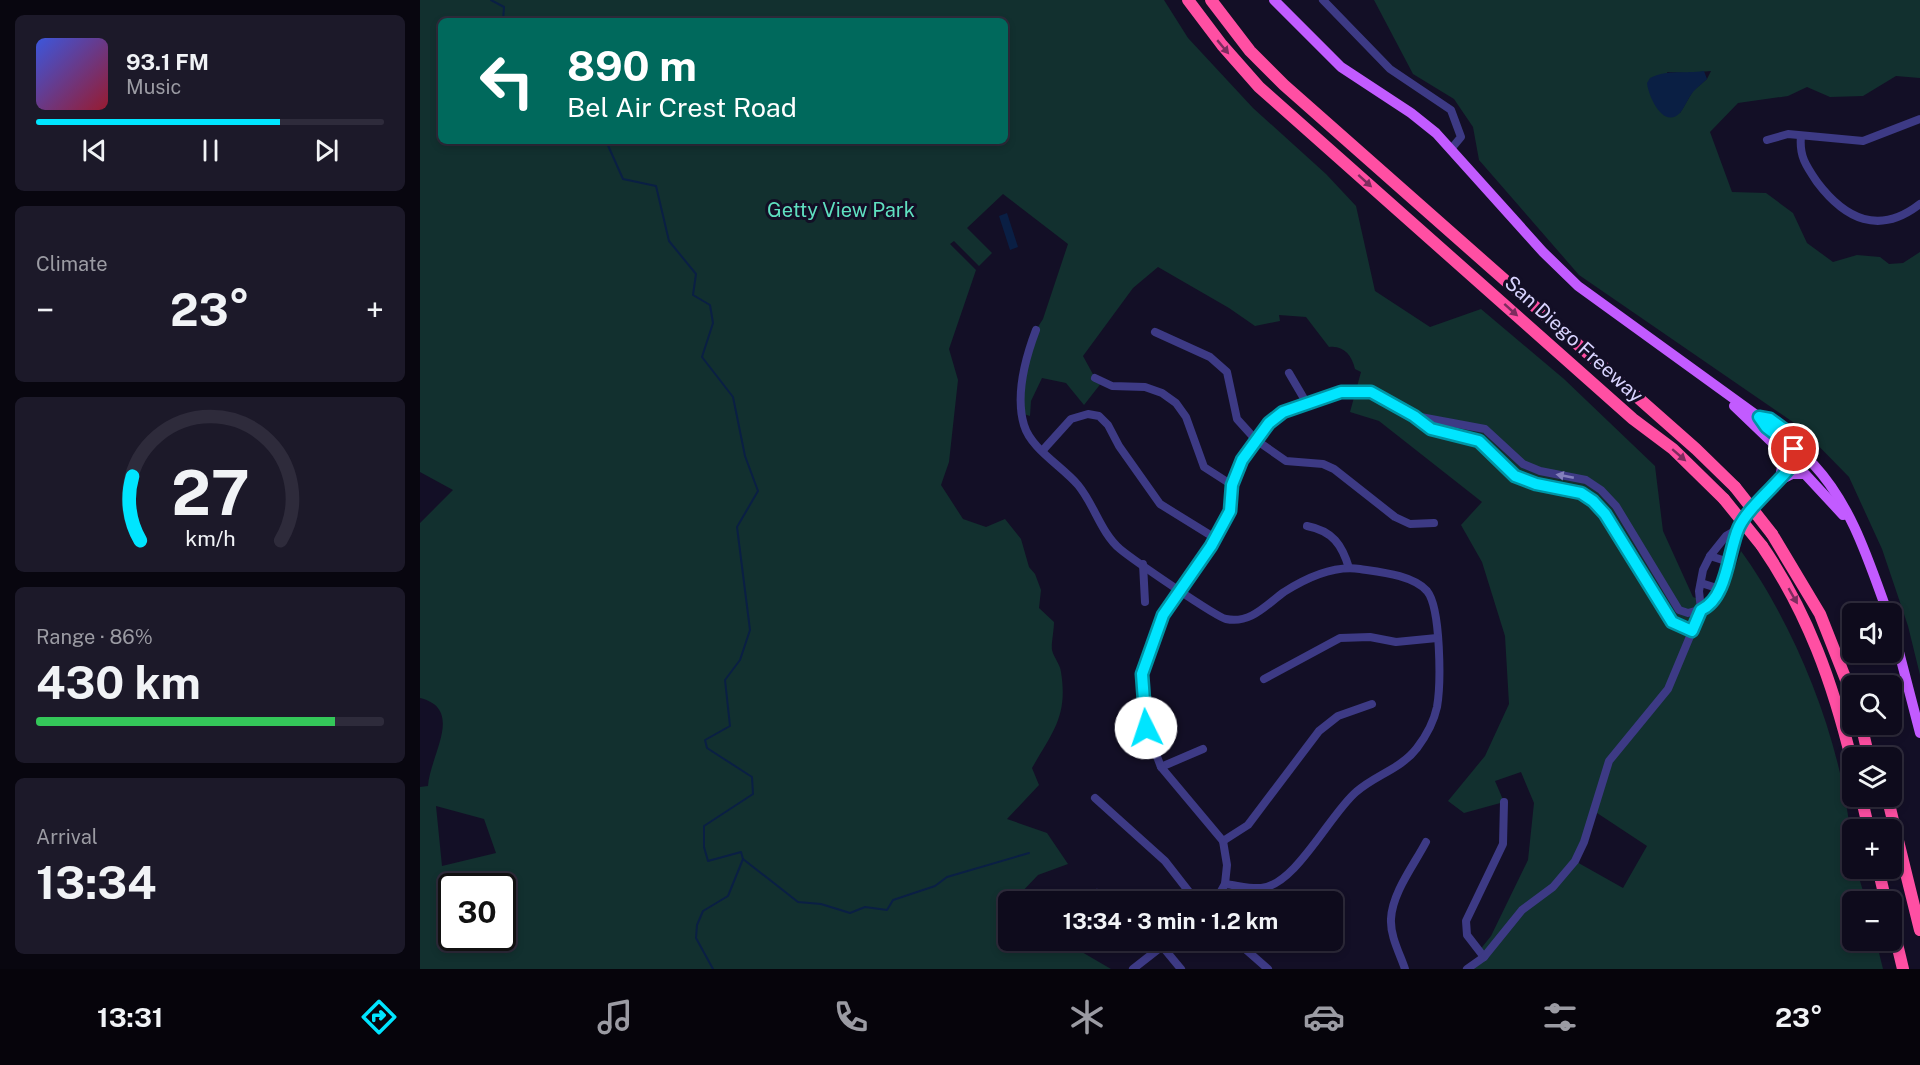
<!DOCTYPE html>
<meta charset="utf-8">
<style>
body{margin:0;font-family:"Public Sans",sans-serif;background:#1c1929;color:#f1f3f6;height:100vh;display:flex;flex-direction:column;font-size:22px;white-space:nowrap}
*{box-sizing:border-box;margin:0}
p{font-size:20px;color:#9b9ba3}
.icon{flex:none;width:33px;height:33px;fill:none;stroke:currentColor;stroke-width:2;stroke-linecap:round;stroke-linejoin:round}
.map{position:relative;flex:1;overflow:hidden}
.side{display:flex;flex-direction:column;gap:15px;padding:15px;background:#08060f;width:420px}
.side>*{flex:none}
.hud{position:absolute;left:18px;top:18px;width:570px;height:126px;border-radius:9px;box-shadow:0 3px 9px #0003,0 0 0 2px #2e2b3b;background:#00695c;color:#fff;overflow:hidden}
.tools{position:absolute;left:1422px;top:603px;display:grid;gap:12px}
.tools a{display:grid;place-items:center;width:60px;height:60px;border-radius:9px;background:#0e0b1c;box-shadow:0 3px 9px #0003,0 0 0 2px #2e2b3b;font-size:30px}
.speed{position:absolute;left:18px;top:873px;display:flex;gap:12px;font-size:30px;font-weight:700;text-align:center}
.speed>*{display:grid;place-content:center;width:78px;height:78px;border-radius:50%;background:#0e0b1c;box-shadow:0 3px 9px #0003,0 0 0 2px #2e2b3b;line-height:1}
.speed .limit{border:3px solid #111;border-radius:9px;background:#fff;color:#111}
.pin{position:absolute;display:grid;place-items:center;width:51px;height:51px;color:#fff;margin:-26px;border:3px solid #fff;border-radius:50%;box-shadow:0 2px 6px #0007}
.me{position:absolute;width:66px;margin:-33px;rotate:356deg;stroke-linejoin:round;filter:drop-shadow(0 0 4px #0008)}
.turn{display:flex;align-items:center;gap:21px;height:126px;padding:0 30px;font-size:27px}
.turn .icon{width:78px;height:78px;stroke-width:2.5}
.turn b{display:block;font-size:42px;line-height:51px}
.big{font-size:45px;font-weight:700;line-height:1.1}
.side .card{flex:1;display:flex;flex-direction:column;justify-content:center;gap:9px;min-width:0;padding:0 21px;border-radius:9px;background:#1c1929}
.side .dial{align-items:center;gap:0}
.dial svg{height:156px;overflow:visible;fill:none;stroke:#2e2b3b;stroke-width:7;stroke-linecap:round;text-anchor:middle}
.dial text{fill:#f1f3f6;stroke:none}
.song{display:flex;align-items:center;gap:18px}
.cover{width:72px;height:72px;border-radius:9px;background:linear-gradient(135deg,hsl(230 70% 55%),hsl(350 70% 35%))}
.played{height:6px;border-radius:3px;background:linear-gradient(90deg,#00e5ff 70%,#2e2b3b 70%)}
.keys{display:flex;justify-content:space-around;direction:ltr}
.heat{display:flex;justify-content:space-between;align-items:center;font-size:33px;direction:ltr}
.charge{height:9px;border-radius:4px;background:linear-gradient(90deg,#34c759 86%,#2e2b3b 0)}
.trip{position:absolute;left:578px;top:891px;width:345px;height:60px;border-radius:9px;background:#0e0b1c;box-shadow:0 3px 9px #0003,0 0 0 2px #2e2b3b;font-weight:700;line-height:60px;text-align:center}
.tab-bar{display:flex;height:96px;justify-content:space-around;align-items:center;background:#06040b;color:#9b9ba3}
.tab-bar .icon{width:42px;height:42px}
.tab-bar .on{color:#00e5ff}
.tab-bar b{font-size:27px;color:#f1f3f6}
main{display:flex;flex:1;min-height:0}
.map>svg:first-child{display:block}
.green{fill:#12302f;fill-rule:evenodd}
.water{fill:#0a1f44}
.lines{fill:none;stroke-linecap:round;stroke-linejoin:round}
.stream{stroke:#0a1f44;stroke-width:2}
.minor{stroke:#3d3a85;stroke-width:8}
.major{stroke:#c25bff;stroke-width:10}
.highway{stroke:#ff4fa3;stroke-width:12}
.highway-bridge{stroke:#ff4fa3;stroke-width:12}
.oneway{fill:#7d2c5e}
.oneway2{fill:#837fbc}
.route-casing{stroke:#0095a6;stroke-width:15}
.route{stroke:#00e5ff;stroke-width:10}
.labels{text-anchor:middle;dominant-baseline:central;stroke-width:6;stroke-linejoin:round;paint-order:stroke}
.park-label{font-size:20px;fill:#5fe0c0;stroke:#130f26}
.street-label{font-size:20px;fill:#d9d4ff;stroke:#130f26}
</style>
<main>
<section class="side">
<div class="card">
<div class="song"><i class="cover"></i><div><b>93.1 FM</b><p>Music</p></div></div>
<div class="played"></div>
<div class="keys"><svg class="icon" aria-label="previous" viewBox="0 0 24 24"><path d="M18 5L8 12l10 7zM5 5v14"/></svg><svg class="icon" aria-label="pause" viewBox="0 0 24 24"><path d="M8 5v14M16 5v14"/></svg><svg class="icon" aria-label="next" viewBox="0 0 24 24"><path d="M6 5l10 7-10 7zM19 5v14"/></svg></div>
</div>
<div class="card"><p>Climate</p>
<div class="heat"><a>−</a><b class="big">23°</b><a>+</a></div>
</div>
<div class="card dial"><svg viewBox="0 0 100 80">
<path d="M14 69A42 42 0 1 1 86 69"/>
<path d="M14 69A42 42 0 0 1 10 36" stroke="#00e5ff"/>
<text x="50" y="56" font-size="32" font-weight="700">27</text>
<text x="50" y="72" font-size="11">km/h</text>
</svg></div>
<div class="card"><p>Range · 86%</p><b class="big">430 km</b><div class="charge"></div></div>
<div class="card"><p>Arrival</p><b class="big">13:34</b></div>
</section>
<div class="map">
<svg width="1500" height="969" viewBox="0 0 1500 969">
<rect width="100%" height="100%" fill="#130f26"/>
<!-- green -->
<g class="green">
<path d="M0 0H744L768 38 833 108 906 174 936 206 955 291 1010 327 1061 309 1144 379 1235 466 1243 531 1273 597 1293 604 1308 586 1321 551C1381 634 1432 766 1432 868L1441 869 1440 881 1446 901 1432 902V940L1456 941 1463 969H1047L1064 957 1059 951 1071 936 1108 860 1114 803 1101 772 1075 781 1084 802 1044 813 1028 801 1065 756 1089 704 1085 636 1062 562 1041 525 1062 502 959 421 930 412 941 372 935 369C932 355 923 345 909 347L886 317 859 315 860 321 835 326 809 308 738 267 713 288 663 356 675 378 682 382 664 405 646 383 622 378 611 401 610 416 601 413 600 396 616 330 623 319 648 244 583 194 547 228 572 253 559 266 534 241 530 244 556 270 529 349 538 380 529 462 521 485 543 519 566 527 585 519 601 539 609 567 615 574 621 590 619 608 634 622C634 631 631 644 632 650 634 658 640 664 641 672 648 716 633 731 612 768L619 785 587 819 627 833 648 864 618 875 599 895 600 901 588 902V940L643 941 691 969H0V787L8 786C10 755 45 709 0 698V523L33 490 0 472ZM21 21H585V141H21ZM16 806 64 819 76 853 22 866ZM1174 811 1227 846 1203 888 1155 861ZM32 886H82V938H32Z"/>
<path d="M954 0H1500V78L1476 76 1443 96 1410 97 1387 87 1368 96 1318 103 1290 132 1312 192 1346 193 1373 213 1387 243 1413 262 1437 255 1460 257 1469 264 1483 263 1500 252V675L1488 626 1462 549 1429 477 1380 427 1159 275 1059 160 1053 127 1034 99 993 74ZM1291 71 1287 79 1273 91 1260 113 1247 72 1268 73Z"/>
</g>
<!-- water -->
<g class="water">
<path d="M1284 71 1287 79C1283 83 1277 87 1273 92 1268 98 1265 107 1260 113 1243 130 1228 95 1227 83L1230 78C1248 69 1265 74 1284 71Z"/>
<polygon points="587,213 598,247 590,250 579,216"/>
</g>
<g class="lines">
<!-- stream -->
<g class="stream">
<polyline points="71,0 84,7 83,21"/>
<polyline points="186,141 203,179 236,186 249,241 276,274 273,295 290,305 293,323 282,357 313,397 325,456 338,491 317,527 330,630 320,660 305,680 310,726 285,740 287,748 332,777 333,794 284,826 284,847 288,861 321,852 323,859 308,896 283,911 277,925 276,938 293,969"/>
<polyline points="323,859 378,902 401,904 430,913 445,907 467,910 473,900 515,886 527,877 609,853"/>
</g>
<!-- minor -->
<g class="minor">
<polyline points="903,0 970,69 1031,110 1041,137 1031,149"/>
<path d="M1381 136C1379 156 1386 166 1397 182 1425 219 1459 236 1500 204"/>
<polyline points="1347,140 1368,134 1443,141 1500,119"/>
<path d="M616 330C605 359 595 395 604 425 611 449 642 466 658 485 674 504 681 533 700 549 712 559 796 617 806 619 831 624 846 605 864 592 886 578 914 565 940 569 960 572 993 575 1007 591 1021 608 1021 684 1017 707 1014 721 1006 736 997 748 981 769 955 775 936 792 910 814 875 886 841 888 829 889 816 885 805 884"/>
<polyline points="735,332 790,357 807,372 817,419 836,440 866,461 903,464 914,469 975,517 990,524 1014,523"/>
<polyline points="869,373 886,402"/>
<polyline points="675,378 692,386 725,387 742,393 756,403 766,417 784,467 812,485"/>
<polyline points="995,416 1065,429 1103,464 1120,471 1166,480 1181,490 1196,506 1259,610 1268,613 1289,607 1304,579 1318,529"/>
<polyline points="623,450 651,419 668,414 679,416 688,425 699,446 740,504 795,538"/>
<path d="M887 526C913 531 922 545 929 568"/>
<polyline points="1290,556 1309,562"/>
<polyline points="723,564 725,602"/>
<polyline points="1281,583 1300,589"/>
<polyline points="844,679 920,638 950,637 976,642 1017,638"/>
<polyline points="741,767 783,749"/>
<polyline points="675,798 745,861 777,902"/>
<polyline points="803,841 828,825 899,731 918,716 952,704"/>
<polyline points="677,893 689,902"/>
<polyline points="795,902 805,884 807,865 803,841 741,767 726,728 722,674 743,615 791,546 810,511 812,485 822,460 849,423 863,412 904,396 921,392 951,392 994,416 1011,429 1059,441 1095,476 1116,484 1161,493 1173,501 1185,514 1252,623 1272,631"/>
<polyline points="737,940 761,969"/>
<polyline points="815,940 848,969"/>
<polyline points="1064,957 1047,935 1046,921 1083,844 1084,802"/>
<polyline points="713,969 750,940"/>
<path d="M985 969C980 954 970 936 971 919 972 893 994 865 1006 842"/>
<polyline points="1047,969 1064,957 1102,910 1133,887 1155,861 1164,842 1189,761 1248,689 1281,610 1279,591 1283,570 1290,556 1306,536 1318,529 1382,452"/>
</g>
<!-- major -->
<g class="major">
<path d="M854 0 921 67 991 113 1016 133 1123 252 1158 286 1339 417C1353 438 1378 447 1394 465 1432 506 1449 562 1468 614"/>
<polyline points="1314,406 1361,451 1363,459 1360,480"/>
<polyline points="1339,417 1350,419 1380,441 1382,452"/>
<polyline points="1360,480 1372,474 1385,474 1423,515"/>
<polyline points="1472,625 1500,733"/>
</g>
<!-- highway -->
<g class="highway">
<polyline points="768,0 802,45 839,87 1213,419 1253,449 1304,499"/>
<polyline points="791,0 830,51 864,85 1276,449 1315,487"/>
<polyline points="1352,534 1400,614 1432,695"/>
<path d="M1342 546C1388 613 1413 684 1432 762"/>
<polyline points="1441,724 1449,758"/>
<polyline points="1441,796 1449,830"/>
<polyline points="1467,796 1500,930"/>
<polyline points="1458,868 1466,902"/>
<polyline points="1472,923 1483,969"/>
</g>
<!-- highway-bridge -->
<g class="highway-bridge">
<polyline points="1315,487 1352,534"/>
<polyline points="1304,499 1342,546"/>
</g>
</g>
<!-- one-way arrows -->
<defs><path id="oneway-solid" d="M-6-.8H1V-3.2L6.5 0L1 3.2V.8H-6Z" transform="scale(1.5)"/></defs>
<g class="oneway">
<use href="#oneway-solid" transform="translate(803 47) rotate(50)"/>
<use href="#oneway-solid" transform="translate(945 181) rotate(42)"/>
<use href="#oneway-solid" transform="translate(1091 310) rotate(42)"/>
<use href="#oneway-solid" transform="translate(1259 455) rotate(41)"/>
<use href="#oneway-solid" transform="translate(1373 596) rotate(60)"/>
</g>
<use class="oneway2" href="#oneway-solid" transform="translate(1145 476) rotate(-169)"/>
<g class="lines">
<!-- route casing -->
<g class="route-casing">
<path id="route" d="M726 728 722 674 743 615 791 546 810 511 812 485 822 460 849 423 863 412 921 392H951L994 416 1011 429 1059 441 1095 476 1116 484 1161 493 1173 501 1185 514 1252 622 1272 631 1281 610C1308 598 1308 550 1319 527 1330 504 1367 477 1382 452L1380 441 1350 419 1339 417 1346 427 1374 449"/>
</g>
<!-- route -->
<use href="#route" class="route"/>
</g>
<g class="labels">
<!-- park labels -->
<g class="park-label">
<text x="421" y="210">Getty View Park</text>
</g>
<!-- street labels -->
<g class="street-label">
<text transform="translate(1154 339) rotate(42)">San Diego Freeway</text>
</g>
</g>
</svg>
<div class="tools">
<a><svg class="icon" aria-label="sound" viewBox="0 0 24 24"><path d="M4 9h4l5-4v14l-5-4H4zM17 9q2 3 0 6"/></svg></a>
<a><svg class="icon" aria-label="search" viewBox="0 0 24 24"><circle cx="10" cy="10" r="6"/><path d="M15 15l6 6"/></svg></a>
<a><svg class="icon" aria-label="layers" viewBox="0 0 24 24"><path d="M12 4l9 5-9 5-9-5zM3 14l9 5 9-5"/></svg></a>
<a>+</a>
<a>−</a>
</div>
<div class="speed"><div class="limit">30</div></div>
<div class="pin" style="left:1374px;top:449px;background:#d93025"><svg class="icon" aria-label="arrive" viewBox="0 0 24 24"><path d="M6 21V4h12l-3 4 3 4H6"/></svg></div>
<svg class="me" style="left:726px;top:728px" viewBox="-20 -20 40 40"><circle r="19" fill="#fff"/><path d="M0-13L10 11 0 6-10 11z" fill="#00e5ff"/></svg>
<div class="trip">13:34 · 3 min · 1.2 km</div>
<div class="hud">
<div class="turn"><svg class="icon" aria-label="left" viewBox="0 0 24 24"><path d="M17 20v-9H6M10 6l-5 5 5 5"/></svg><div><b>890 m</b>Bel Air Crest Road</div></div>
</div>
</div>
</main>
<nav class="tab-bar">
<b>13:31</b>
<svg class="icon on" aria-label="directions" viewBox="0 0 24 24"><path d="M12 3l9 9-9 9-9-9zM9 14v-3h6M13 9l2 2-2 2"/></svg>
<svg class="icon" aria-label="music" viewBox="0 0 24 24"><path d="M9 18V5l10-2v13"/><circle cx="6" cy="18" r="3"/><circle cx="16" cy="16" r="3"/></svg>
<svg class="icon" aria-label="phone" viewBox="0 0 24 24"><path d="M5 4h4l2 5-3 2q2 4 5 5l2-3 5 2v4C11 20 4 13 5 4z"/></svg>
<svg class="icon" aria-label="climate" viewBox="0 0 24 24"><path d="M12 3v18M4 7l16 10M4 17L20 7"/></svg>
<svg class="icon" aria-label="car" viewBox="0 0 24 24"><path d="M5 17H2v-5l4-1 3-4h7l3 4 3 1v5h-3M9 17h6M6 11h13"/><circle cx="7" cy="17" r="2"/><circle cx="17" cy="17" r="2"/></svg>
<svg class="icon" aria-label="filters" viewBox="0 0 24 24"><path d="M4 7h16M4 17h16"/><circle cx="9" cy="7" r="2"/><circle cx="15" cy="17" r="2"/></svg>
<b>23°</b>
</nav>
